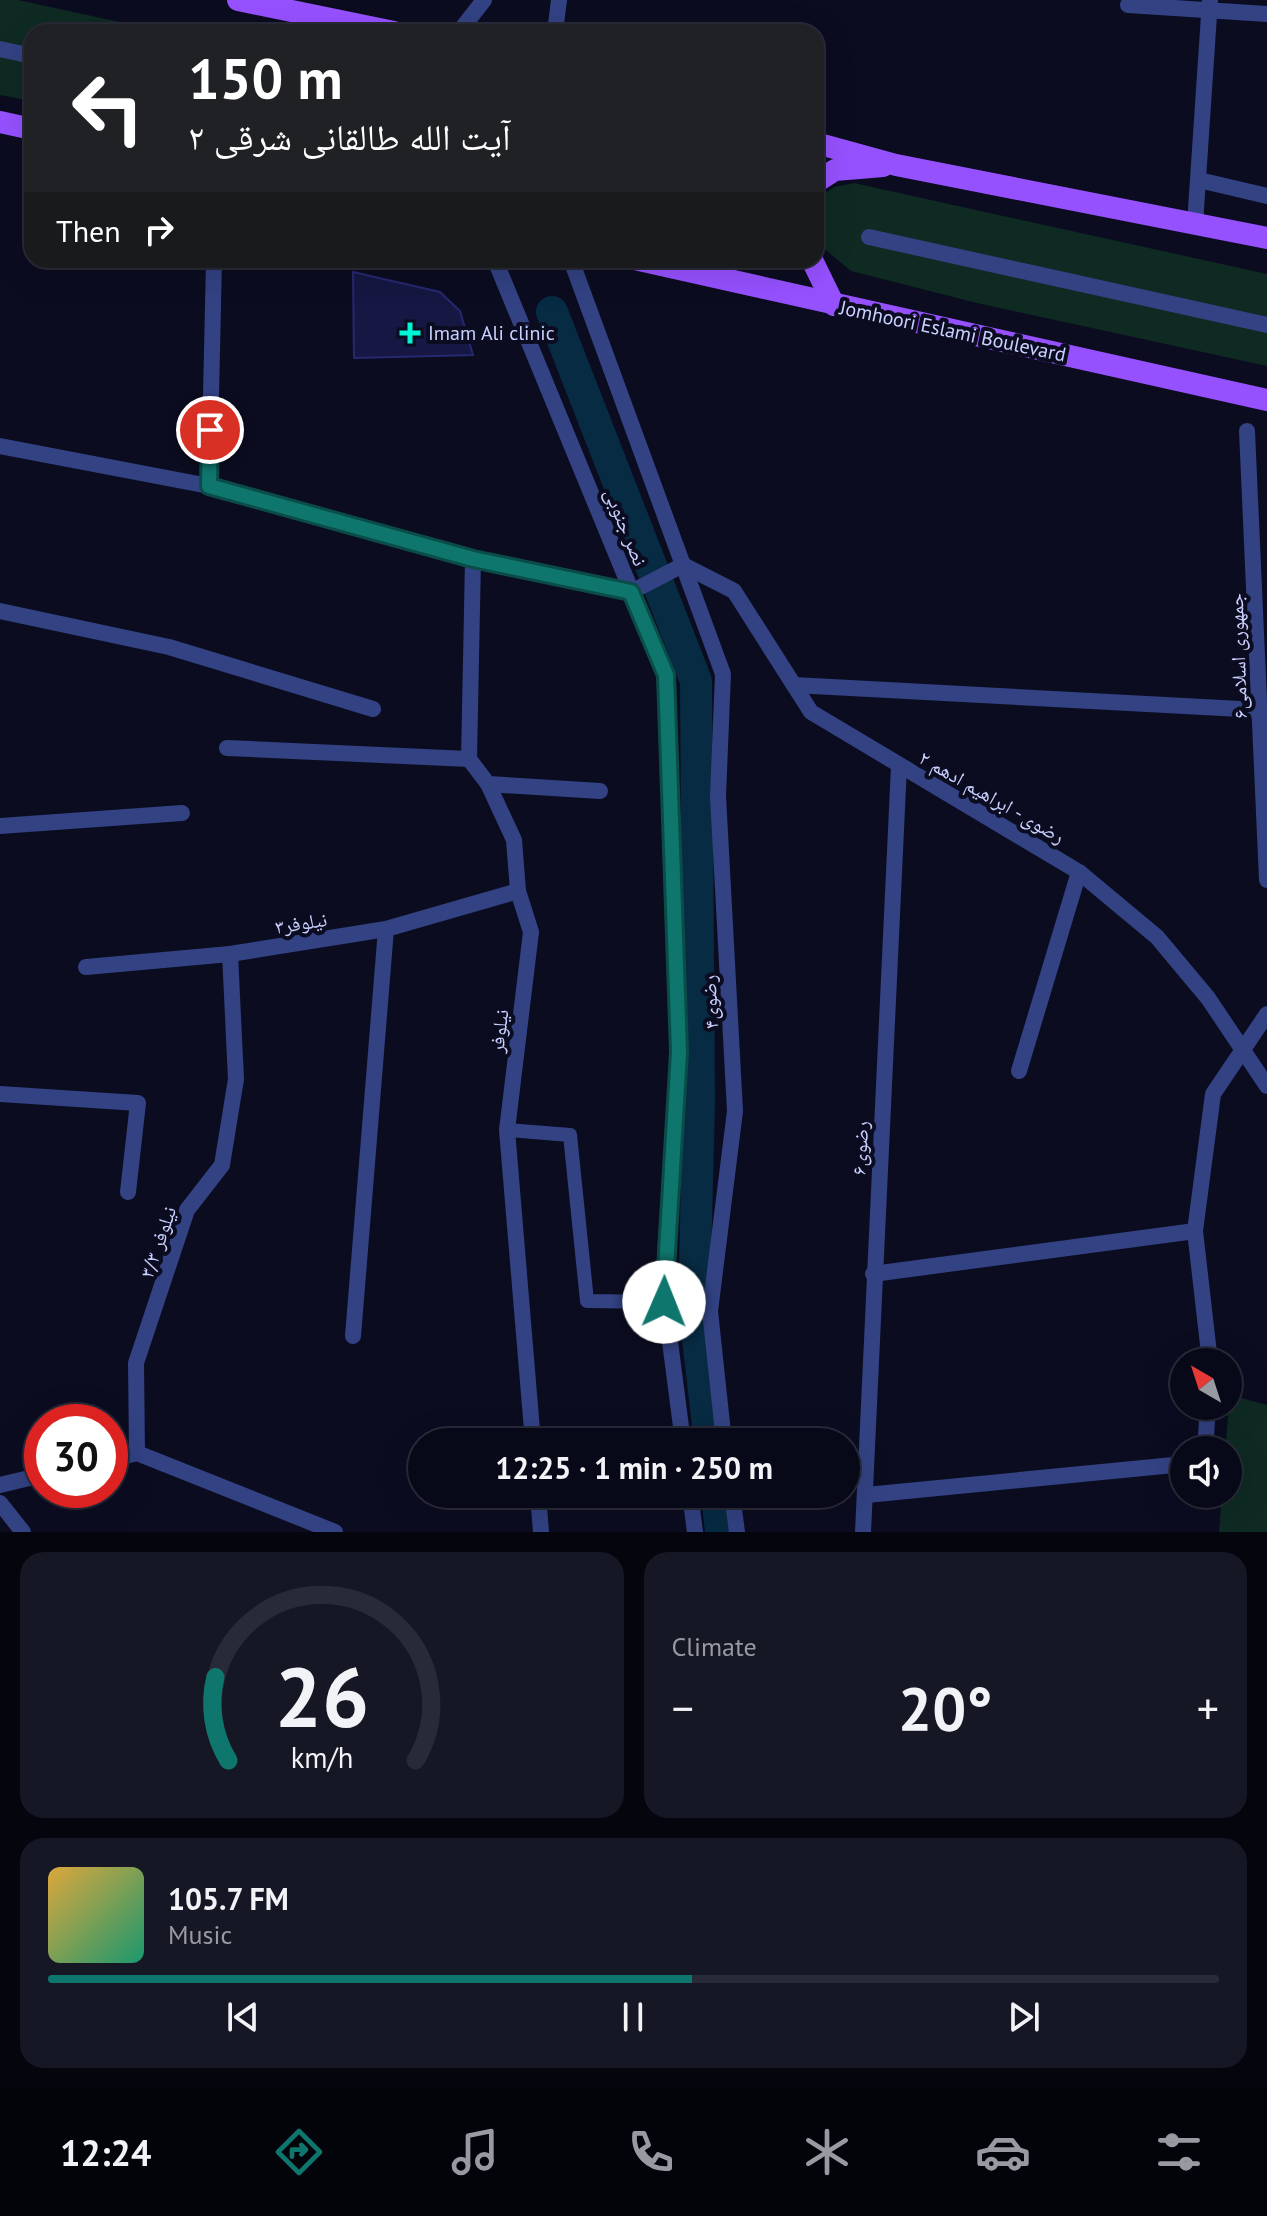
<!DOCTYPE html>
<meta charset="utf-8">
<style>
body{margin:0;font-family:"PT Sans","Noto Naskh Arabic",sans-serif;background:#161725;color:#f1f3f6;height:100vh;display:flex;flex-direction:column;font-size:30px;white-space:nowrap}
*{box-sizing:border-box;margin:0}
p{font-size:26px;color:#989aa2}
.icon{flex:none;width:44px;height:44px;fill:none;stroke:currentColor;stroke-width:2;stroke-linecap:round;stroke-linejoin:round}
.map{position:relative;height:1532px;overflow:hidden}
.drawer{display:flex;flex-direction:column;gap:20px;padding:20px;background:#04050d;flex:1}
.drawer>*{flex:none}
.top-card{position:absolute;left:24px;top:24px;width:800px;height:244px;border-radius:24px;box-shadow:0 8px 32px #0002,0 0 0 2px #292a37;background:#202124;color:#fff;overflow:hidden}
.needle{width:52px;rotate:321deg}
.controls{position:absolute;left:1170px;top:1348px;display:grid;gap:16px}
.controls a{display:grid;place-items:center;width:72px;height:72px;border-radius:50%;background:#080918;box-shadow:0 8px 32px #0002,0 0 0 2px #292a37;font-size:40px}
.speed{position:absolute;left:24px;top:1404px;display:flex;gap:16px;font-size:40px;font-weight:700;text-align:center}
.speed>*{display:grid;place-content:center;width:104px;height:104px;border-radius:50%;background:#080918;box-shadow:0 8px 32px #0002,0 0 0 2px #292a37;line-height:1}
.speed .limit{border:12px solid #d22;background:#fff;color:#111}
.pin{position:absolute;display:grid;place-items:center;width:68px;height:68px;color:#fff;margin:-34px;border:4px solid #fff;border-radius:50%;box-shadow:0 2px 8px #0007}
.me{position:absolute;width:88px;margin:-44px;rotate:1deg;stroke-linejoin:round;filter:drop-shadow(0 0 6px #0008)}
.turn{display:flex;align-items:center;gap:28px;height:168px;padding:0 32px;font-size:36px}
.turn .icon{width:104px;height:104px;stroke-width:2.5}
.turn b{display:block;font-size:56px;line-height:68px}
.then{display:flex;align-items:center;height:76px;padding:0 32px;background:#0003;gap:16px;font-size:30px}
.big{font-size:60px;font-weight:700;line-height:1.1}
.drawer .tile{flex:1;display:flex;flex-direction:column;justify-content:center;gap:12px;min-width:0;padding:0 28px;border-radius:24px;background:#161725}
.drawer .dial{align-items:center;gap:0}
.dial svg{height:208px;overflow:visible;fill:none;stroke:#292a37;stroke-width:7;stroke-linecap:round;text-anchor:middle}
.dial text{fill:#f1f3f6;stroke:none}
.song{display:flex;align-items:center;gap:24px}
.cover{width:96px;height:96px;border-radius:12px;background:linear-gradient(135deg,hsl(40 70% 55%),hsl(160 70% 35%))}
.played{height:8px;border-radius:4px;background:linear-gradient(90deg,#0f766e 55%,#292a37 55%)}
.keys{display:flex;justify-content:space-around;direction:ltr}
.heat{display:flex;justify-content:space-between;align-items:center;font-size:44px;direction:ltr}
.drawer .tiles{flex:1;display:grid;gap:20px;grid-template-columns:1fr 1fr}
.tile:last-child{grid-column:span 2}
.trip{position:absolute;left:408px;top:1428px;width:452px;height:80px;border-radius:40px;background:#080918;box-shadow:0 8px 32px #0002,0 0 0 2px #292a37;font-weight:700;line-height:80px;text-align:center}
.menu{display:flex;height:128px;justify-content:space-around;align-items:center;background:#03040a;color:#989aa2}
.menu .icon{width:56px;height:56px}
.menu .active{color:#0f766e}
.menu b{font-size:36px;color:#f1f3f6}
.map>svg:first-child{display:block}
.green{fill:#0e2a23}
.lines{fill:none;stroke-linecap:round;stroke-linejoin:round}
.canal{stroke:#072b43;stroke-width:32}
.building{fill:#161742;stroke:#262870;stroke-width:2}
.service{stroke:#324283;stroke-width:14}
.pedestrian{stroke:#324283;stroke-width:16}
.minor{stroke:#324283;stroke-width:16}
.tertiary{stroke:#324283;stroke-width:16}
.primary{stroke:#9651ff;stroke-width:22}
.route-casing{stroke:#0a4d48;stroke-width:20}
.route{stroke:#0f766e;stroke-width:14}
.poi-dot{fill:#00f5d5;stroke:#0b0c20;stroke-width:3}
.labels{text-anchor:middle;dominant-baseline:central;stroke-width:8;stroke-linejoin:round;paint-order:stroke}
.street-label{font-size:20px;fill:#cad0ff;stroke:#0b0c20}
.poi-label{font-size:20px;fill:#cad0ff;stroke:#0b0c20;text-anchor:start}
</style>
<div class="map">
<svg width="1267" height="1532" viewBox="0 0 1267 1532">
<rect width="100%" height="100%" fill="#0b0c20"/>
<!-- green -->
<g class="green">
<polygon points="0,0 18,0 166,32 32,32 32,101 0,95"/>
<polygon points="854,183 1267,274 1267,366 977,303 851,271 816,242 816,200 834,187"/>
<polygon points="1230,1395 1267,1405 1267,1532 1219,1532 1222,1494 1228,1494 1225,1450"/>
</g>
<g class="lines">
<!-- canal -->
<g class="canal">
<polyline points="552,312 696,681 699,1101 694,1305 710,1442"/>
<polyline points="717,1494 721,1532"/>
</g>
</g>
<!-- building -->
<polygon class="building" points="353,272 440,292 460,311 473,355 354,358"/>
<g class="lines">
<!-- service -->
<polyline class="service" points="507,1130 570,1135 587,1301 664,1302"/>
<!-- pedestrian -->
<g class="pedestrian">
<polyline points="0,49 32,56"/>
<polyline points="869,237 1267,325"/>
</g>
<!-- minor -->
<g class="minor">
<polyline points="1128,5 1267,14"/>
<polyline points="1199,180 1267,196"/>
<polyline points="1195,224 1210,0"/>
<polyline points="495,260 666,675 679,1052 663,1288 683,1442"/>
<polyline points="571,260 723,674 718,796 735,1111 710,1311 724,1442"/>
<polyline points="1247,431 1267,880"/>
<polyline points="0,446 209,486 473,559 631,592"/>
<polyline points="209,486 214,260"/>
<polyline points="473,559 469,759 488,784 514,840 518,891 531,932 507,1130 533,1442"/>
<polyline points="683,565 734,591 811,712 1079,872 1157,937 1208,998 1267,1086"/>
<polyline points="631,592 683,565"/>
<polyline points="0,611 169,647 373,709"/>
<polyline points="794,685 1259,710"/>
<polyline points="227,748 469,759"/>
<polyline points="488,784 600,791"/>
<polyline points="0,826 182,813"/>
<polyline points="86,967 230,954 386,929 518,891"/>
<polyline points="1019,1071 1079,872"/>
<polyline points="0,1094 138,1103 128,1192"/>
<polyline points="873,1274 1195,1231"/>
<polyline points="353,1336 386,929"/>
<polyline points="1210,1362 1195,1231 1213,1094 1267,1014"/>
<polyline points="1205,1450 1208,1406"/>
<polyline points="137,1453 136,1363 187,1210 222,1165 236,1079 230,954"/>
<polyline points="110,1460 137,1453 335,1532"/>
<polyline points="0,1485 42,1475"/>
<polyline points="538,1494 541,1532"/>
<polyline points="690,1494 695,1532"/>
<polyline points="732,1494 737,1532"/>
<polyline points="866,1495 1184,1464"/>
<polyline points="0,1503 23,1532"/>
<polyline points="863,1532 899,766"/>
</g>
<!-- tertiary -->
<g class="tertiary">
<polyline points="459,32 484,0"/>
<polyline points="555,32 559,0"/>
</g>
<!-- primary -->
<g class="primary">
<polyline points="238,0 394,32"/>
<polyline points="0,122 32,129"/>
<polyline points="816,143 896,165 1267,238"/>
<polyline points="816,182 835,170 883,166"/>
<polyline points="639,260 1267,400"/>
<polyline points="812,260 834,305"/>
</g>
</g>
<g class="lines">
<!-- route casing -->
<g class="route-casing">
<polyline id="route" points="210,430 209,486 473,559 631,592 666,675 679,1052 664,1302"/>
</g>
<!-- route -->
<use href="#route" class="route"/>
</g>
<!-- markers -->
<path class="poi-dot" d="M406 321h8v8h8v8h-8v8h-8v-8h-8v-8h8z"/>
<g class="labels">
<!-- street labels -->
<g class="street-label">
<text transform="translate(953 331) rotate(12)">Jomhoori Eslami Boulevard</text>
<text transform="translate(626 527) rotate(68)">نصر جنوبی</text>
<text transform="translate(1238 656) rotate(-92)">جمهوری اسلامی۶</text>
<text transform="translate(992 797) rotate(30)">رضوی - ابراهیم ادهم ۲</text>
<text transform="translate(301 923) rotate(-9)">نیلوفر۳</text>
<text transform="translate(710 1002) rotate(-93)">رضوی۴</text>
<text transform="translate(499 1031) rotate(-83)">نیلوفر</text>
<text transform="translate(860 1148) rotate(-87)">رضوی۶</text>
<text transform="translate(158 1242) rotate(-71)">نیلوفر ۳/۳</text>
</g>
<!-- poi labels -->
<g class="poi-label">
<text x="428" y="333">Imam Ali clinic</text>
</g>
</g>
</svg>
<div class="controls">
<a><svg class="needle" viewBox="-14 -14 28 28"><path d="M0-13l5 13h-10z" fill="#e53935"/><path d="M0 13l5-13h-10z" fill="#989aa2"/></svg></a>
<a><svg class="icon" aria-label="sound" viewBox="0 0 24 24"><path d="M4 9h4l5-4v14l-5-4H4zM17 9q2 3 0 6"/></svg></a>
</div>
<div class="speed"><div class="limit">30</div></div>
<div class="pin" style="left:210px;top:430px;background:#d93025"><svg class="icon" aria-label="arrive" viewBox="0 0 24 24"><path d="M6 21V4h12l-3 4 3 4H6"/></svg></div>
<svg class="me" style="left:664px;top:1302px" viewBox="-20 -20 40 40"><circle r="19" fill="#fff"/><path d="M0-13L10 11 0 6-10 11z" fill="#0f766e"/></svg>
<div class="trip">12:25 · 1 min · 250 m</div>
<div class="top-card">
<div class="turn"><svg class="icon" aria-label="left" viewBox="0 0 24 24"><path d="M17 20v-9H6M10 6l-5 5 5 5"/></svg><div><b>150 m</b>آیت الله طالقانی شرقی ۲</div></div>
<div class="then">Then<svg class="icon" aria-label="right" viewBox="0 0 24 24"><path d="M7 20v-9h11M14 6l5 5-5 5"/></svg></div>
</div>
</div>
<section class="drawer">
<div class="tiles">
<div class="tile dial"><svg viewBox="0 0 100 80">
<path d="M14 69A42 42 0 1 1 86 69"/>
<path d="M14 69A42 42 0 0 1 9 37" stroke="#0f766e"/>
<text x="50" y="56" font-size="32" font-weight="700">26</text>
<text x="50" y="72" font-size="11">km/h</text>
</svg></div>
<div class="tile"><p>Climate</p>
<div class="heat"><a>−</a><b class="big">20°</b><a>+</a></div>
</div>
<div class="tile">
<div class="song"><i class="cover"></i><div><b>105.7 FM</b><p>Music</p></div></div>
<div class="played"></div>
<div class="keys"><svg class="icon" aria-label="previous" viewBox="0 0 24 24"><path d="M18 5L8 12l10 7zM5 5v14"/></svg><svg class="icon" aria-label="pause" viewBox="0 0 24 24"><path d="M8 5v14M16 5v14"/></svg><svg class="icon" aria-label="next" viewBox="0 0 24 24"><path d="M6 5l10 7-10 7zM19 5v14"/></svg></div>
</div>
</div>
</section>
<nav class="menu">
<b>12:24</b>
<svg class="icon active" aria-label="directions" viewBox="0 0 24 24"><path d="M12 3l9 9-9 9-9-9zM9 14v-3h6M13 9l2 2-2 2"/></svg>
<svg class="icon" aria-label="music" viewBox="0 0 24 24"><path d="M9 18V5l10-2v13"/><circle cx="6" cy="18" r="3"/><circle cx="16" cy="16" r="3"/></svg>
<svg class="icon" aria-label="phone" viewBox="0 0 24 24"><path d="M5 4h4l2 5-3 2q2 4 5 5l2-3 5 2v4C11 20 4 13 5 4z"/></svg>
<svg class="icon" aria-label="climate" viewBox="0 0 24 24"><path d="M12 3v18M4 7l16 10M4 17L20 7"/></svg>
<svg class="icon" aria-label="car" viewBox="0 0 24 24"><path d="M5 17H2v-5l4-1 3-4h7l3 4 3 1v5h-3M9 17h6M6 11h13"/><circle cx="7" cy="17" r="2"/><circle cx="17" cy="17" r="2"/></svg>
<svg class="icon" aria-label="filters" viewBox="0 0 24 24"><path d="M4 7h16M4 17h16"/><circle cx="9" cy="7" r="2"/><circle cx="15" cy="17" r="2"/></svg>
</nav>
